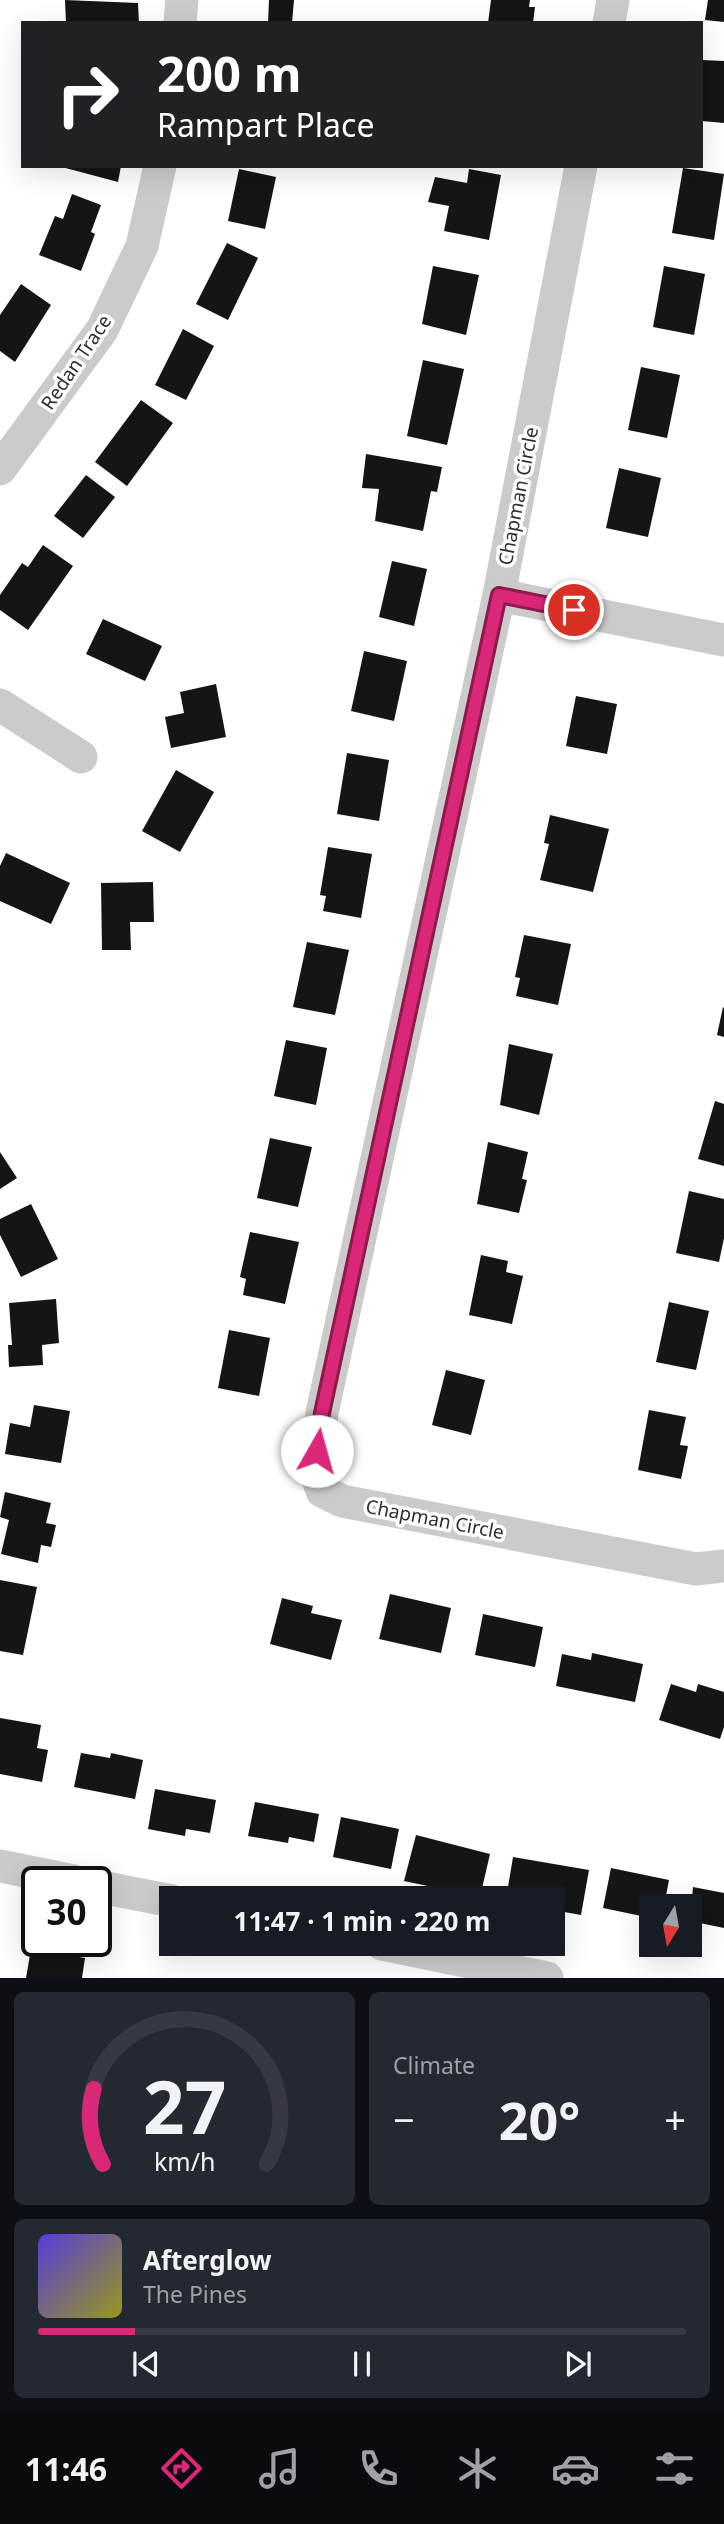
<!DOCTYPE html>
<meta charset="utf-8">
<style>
body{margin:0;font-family:"Noto Sans",sans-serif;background:#242831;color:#f1f3f6;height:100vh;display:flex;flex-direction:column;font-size:26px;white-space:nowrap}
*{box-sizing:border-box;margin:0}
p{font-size:23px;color:#9ea1a6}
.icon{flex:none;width:38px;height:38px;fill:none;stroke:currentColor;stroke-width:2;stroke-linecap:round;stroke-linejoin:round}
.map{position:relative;height:1978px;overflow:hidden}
.details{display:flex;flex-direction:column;gap:14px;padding:14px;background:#0d0f14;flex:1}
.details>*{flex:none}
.top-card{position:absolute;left:21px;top:21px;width:682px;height:147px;border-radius:0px;box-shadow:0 7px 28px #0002;background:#202124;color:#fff;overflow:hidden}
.needle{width:46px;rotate:191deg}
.tools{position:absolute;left:639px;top:1894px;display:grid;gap:14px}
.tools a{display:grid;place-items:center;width:63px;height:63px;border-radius:0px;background:#171b24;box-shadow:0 7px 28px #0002;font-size:35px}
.speed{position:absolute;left:21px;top:1866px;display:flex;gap:14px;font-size:35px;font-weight:700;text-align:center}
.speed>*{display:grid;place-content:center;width:91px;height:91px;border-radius:50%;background:#171b24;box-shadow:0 7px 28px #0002;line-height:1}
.speed .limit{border:4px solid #111;border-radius:10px;background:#fff;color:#111}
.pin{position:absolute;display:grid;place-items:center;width:60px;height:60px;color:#fff;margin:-30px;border:4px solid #fff;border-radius:50%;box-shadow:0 2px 7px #0007}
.me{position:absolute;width:77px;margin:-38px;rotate:7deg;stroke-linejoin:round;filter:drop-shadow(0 0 5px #0008)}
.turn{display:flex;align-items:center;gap:24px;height:147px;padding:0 21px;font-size:32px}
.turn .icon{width:91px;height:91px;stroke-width:2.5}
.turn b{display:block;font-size:49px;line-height:60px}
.big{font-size:52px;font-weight:700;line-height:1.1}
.details .tile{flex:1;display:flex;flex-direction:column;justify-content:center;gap:10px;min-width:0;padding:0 24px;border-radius:10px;background:#242831}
.details .dial{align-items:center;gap:0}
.dial svg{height:182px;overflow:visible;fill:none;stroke:#363941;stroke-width:7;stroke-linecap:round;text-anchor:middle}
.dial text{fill:#f1f3f6;stroke:none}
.song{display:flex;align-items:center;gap:21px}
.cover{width:84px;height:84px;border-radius:10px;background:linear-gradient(135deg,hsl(250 70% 55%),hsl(60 70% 35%))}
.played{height:7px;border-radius:4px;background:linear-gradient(90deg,#db2777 15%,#363941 15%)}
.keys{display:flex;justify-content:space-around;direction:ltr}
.heat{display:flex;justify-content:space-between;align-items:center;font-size:38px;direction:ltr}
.details .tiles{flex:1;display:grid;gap:14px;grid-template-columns:1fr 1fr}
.tile:last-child{grid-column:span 2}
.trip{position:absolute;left:159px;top:1886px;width:406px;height:70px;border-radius:0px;background:#171b24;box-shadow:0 7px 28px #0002;font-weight:700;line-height:70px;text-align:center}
.tabs{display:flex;height:112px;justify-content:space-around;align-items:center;background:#090b0e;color:#9ea1a6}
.tabs .icon{width:49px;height:49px}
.tabs .selected{color:#db2777}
.tabs b{font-size:32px;color:#f1f3f6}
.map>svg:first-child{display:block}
.building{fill:#151515}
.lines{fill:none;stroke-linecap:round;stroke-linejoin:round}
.street{stroke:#cbcbcb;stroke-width:33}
.route-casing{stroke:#8e194d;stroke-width:18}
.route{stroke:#db2777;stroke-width:12}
.labels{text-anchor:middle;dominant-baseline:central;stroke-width:7;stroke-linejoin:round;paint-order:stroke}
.street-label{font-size:19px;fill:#2e2e2e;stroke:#fff}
</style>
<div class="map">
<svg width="724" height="1978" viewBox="0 0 724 1978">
<rect width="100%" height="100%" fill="#fff"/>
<!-- building -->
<g class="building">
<polygon points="65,0 138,3 139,23 66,23"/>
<polygon points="269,0 294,0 292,23 268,23"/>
<polygon points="491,0 530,0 529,7 535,7 533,23 488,23"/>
<polygon points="708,0 724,0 724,22 705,20"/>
<polygon points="702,60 724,61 724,123 702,121"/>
<polygon points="58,166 121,166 118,182"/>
<polygon points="683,168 724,174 714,240 672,233"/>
<polygon points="239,169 276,177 265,229 228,221"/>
<polygon points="469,169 501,175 489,240 444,231 449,206 428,202 435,177 467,183"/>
<polygon points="72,194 101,205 91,232 95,234 81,271 39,255 55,216 63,219"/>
<polygon points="227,243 258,258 228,320 196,304"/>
<polygon points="433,266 479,275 466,335 422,324"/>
<polygon points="664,266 705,274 694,335 653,327"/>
<polygon points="21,284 51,305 15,362 0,351 0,315"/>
<polygon points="183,329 214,346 186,400 155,385"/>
<polygon points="423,360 464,369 447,445 407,436"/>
<polygon points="641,367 680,375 667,438 628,430"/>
<polygon points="141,400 173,423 127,486 95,462"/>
<polygon points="366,454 442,467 437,492 431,491 423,531 375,521 379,489 362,488"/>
<polygon points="619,468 661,478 648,537 606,528"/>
<polygon points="86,475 115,497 83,538 54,516"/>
<polygon points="43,545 73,566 28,630 0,610 0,595 22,563 28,567"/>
<polygon points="392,561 427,569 414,626 379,617"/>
<polygon points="103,619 162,646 145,681 86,654"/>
<polygon points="364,651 407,661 394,721 351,711"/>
<polygon points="216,684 226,737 171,748 165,717 184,713 180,692"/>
<polygon points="576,696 617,704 607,754 566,746"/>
<polygon points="347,753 389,760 379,821 337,814"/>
<polygon points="176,770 214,792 180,852 142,831"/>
<polygon points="550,815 609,829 593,892 540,880 549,844 544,843"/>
<polygon points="328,847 372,854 361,918 323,911 326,896 320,895"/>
<polygon points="6,853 70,883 51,924 0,901 0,866"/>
<polygon points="153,882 154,922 130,922 131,950 102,950 101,883"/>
<polygon points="524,935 571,944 558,1005 516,996 520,978 515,977"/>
<polygon points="307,942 349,950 335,1015 293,1007"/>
<polygon points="723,1007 724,1008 724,1037 717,1035"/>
<polygon points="286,1040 327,1048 316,1105 274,1096"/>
<polygon points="509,1044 553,1054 539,1115 500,1105"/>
<polygon points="715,1101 724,1104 724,1166 698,1159"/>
<polygon points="270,1138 312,1147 298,1207 257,1198"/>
<polygon points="488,1142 528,1152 522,1179 527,1180 519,1213 477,1204"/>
<polygon points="0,1152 17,1178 0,1189"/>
<polygon points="689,1191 724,1199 724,1238 719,1262 676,1253"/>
<polygon points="31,1204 58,1259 21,1277 0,1235 0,1219"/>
<polygon points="250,1232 299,1242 285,1304 243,1295 246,1279 240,1277"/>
<polygon points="481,1255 508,1261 506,1272 523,1276 512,1324 469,1315"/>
<polygon points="56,1299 59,1343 42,1345 43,1365 9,1367 8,1345 12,1345 9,1303"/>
<polygon points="669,1302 709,1311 696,1370 656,1362"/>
<polygon points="229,1330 270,1338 259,1396 218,1388"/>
<polygon points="446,1370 485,1380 471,1435 432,1425"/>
<polygon points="34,1405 70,1411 61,1463 5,1454 10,1423 30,1427"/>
<polygon points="649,1410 686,1417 680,1445 688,1446 681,1479 638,1470"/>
<polygon points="5,1492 51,1503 46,1523 56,1525 51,1547 41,1545 38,1563 1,1554 9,1520 0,1517"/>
<polygon points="0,1580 37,1587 23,1655 0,1651"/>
<polygon points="390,1594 451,1608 441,1653 379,1639"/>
<polygon points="282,1598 313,1606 311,1613 342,1620 331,1660 270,1644"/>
<polygon points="483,1614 543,1627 535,1667 475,1655"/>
<polygon points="592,1653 643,1664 635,1702 556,1686 562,1654 591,1660"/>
<polygon points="671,1684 696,1692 698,1684 724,1692 724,1727 720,1739 659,1720"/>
<polygon points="0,1718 41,1725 37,1748 48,1750 42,1782 0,1774"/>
<polygon points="81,1753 110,1758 111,1753 143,1760 135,1799 74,1787"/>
<polygon points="155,1789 216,1800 210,1833 186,1829 185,1836 148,1829"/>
<polygon points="255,1802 319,1814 314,1842 289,1837 288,1843 248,1836"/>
<polygon points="341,1817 399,1829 391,1869 333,1857"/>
<polygon points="416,1835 490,1854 480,1897 404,1881"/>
<polygon points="513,1857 589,1870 581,1915 553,1910 553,1899 506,1899"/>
<polygon points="611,1868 669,1880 664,1906 651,1906 651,1918 603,1908"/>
<polygon points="693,1887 724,1893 724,1928 690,1921"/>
<polygon points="31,1949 85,1958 82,1978 26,1978"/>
</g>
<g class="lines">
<!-- street -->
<g class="street">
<polyline points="180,23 182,0"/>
<polyline points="609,23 613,0"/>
<polyline points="581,166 499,595 322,1413 315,1470 322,1491 342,1501 696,1569 724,1566"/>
<polyline points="0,469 102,330 142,246 160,166"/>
<polyline points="499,595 724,640"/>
<polyline points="0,705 81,757"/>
<polyline points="0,1866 74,1881"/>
<polyline points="96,1886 172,1901"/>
<polyline points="382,1944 547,1978"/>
</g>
</g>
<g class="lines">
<!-- route casing -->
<g class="route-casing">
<polyline id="route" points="317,1451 322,1413 499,595 574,610"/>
</g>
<!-- route -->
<use href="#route" class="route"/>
</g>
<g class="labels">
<!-- street labels -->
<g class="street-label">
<text transform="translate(76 362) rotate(-56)">Redan Trace</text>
<text transform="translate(518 496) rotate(-79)">Chapman Circle</text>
<text transform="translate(435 1519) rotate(11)">Chapman Circle</text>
</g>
</g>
</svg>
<div class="tools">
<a><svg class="needle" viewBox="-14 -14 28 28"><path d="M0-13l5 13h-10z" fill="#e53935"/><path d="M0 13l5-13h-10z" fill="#9ea1a6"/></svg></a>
</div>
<div class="speed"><div class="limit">30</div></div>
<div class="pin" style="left:574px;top:610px;background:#d93025"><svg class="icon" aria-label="arrive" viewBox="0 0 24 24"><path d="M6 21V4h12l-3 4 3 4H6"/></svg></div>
<svg class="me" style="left:317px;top:1451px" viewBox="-20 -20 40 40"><circle r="19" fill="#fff"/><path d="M0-13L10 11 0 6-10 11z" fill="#db2777"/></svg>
<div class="trip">11:47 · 1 min · 220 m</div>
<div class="top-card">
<div class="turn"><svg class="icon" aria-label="right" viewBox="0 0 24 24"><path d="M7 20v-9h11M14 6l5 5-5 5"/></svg><div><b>200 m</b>Rampart Place</div></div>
</div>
</div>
<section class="details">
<div class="tiles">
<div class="tile dial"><svg viewBox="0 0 100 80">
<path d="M14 69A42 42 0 1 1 86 69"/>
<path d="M14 69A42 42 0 0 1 10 36" stroke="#db2777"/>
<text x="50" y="56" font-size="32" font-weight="700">27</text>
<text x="50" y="72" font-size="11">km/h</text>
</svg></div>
<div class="tile"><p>Climate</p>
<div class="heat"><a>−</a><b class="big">20°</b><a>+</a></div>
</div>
<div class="tile">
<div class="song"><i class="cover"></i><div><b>Afterglow</b><p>The Pines</p></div></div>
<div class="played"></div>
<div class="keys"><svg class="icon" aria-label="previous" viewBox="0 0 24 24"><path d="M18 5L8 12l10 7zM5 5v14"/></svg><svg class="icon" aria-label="pause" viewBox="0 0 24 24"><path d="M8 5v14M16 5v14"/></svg><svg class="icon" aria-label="next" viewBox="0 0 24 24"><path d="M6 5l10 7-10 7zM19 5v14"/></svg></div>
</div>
</div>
</section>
<nav class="tabs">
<b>11:46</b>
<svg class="icon selected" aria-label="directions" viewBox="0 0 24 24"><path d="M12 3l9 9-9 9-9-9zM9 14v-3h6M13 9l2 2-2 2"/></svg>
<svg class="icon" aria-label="music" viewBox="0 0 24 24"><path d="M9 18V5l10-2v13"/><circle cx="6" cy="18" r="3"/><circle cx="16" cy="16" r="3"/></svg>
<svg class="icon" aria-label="phone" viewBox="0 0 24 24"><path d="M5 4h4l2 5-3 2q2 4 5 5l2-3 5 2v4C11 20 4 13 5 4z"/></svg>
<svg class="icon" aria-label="climate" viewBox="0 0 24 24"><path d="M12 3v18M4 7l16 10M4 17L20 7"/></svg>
<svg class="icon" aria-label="car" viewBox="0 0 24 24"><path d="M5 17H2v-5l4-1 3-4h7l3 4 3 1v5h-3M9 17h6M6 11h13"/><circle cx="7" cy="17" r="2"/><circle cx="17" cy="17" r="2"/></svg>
<svg class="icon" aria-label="filters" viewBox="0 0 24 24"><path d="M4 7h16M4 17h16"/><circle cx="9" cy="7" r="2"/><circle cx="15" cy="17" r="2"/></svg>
</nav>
